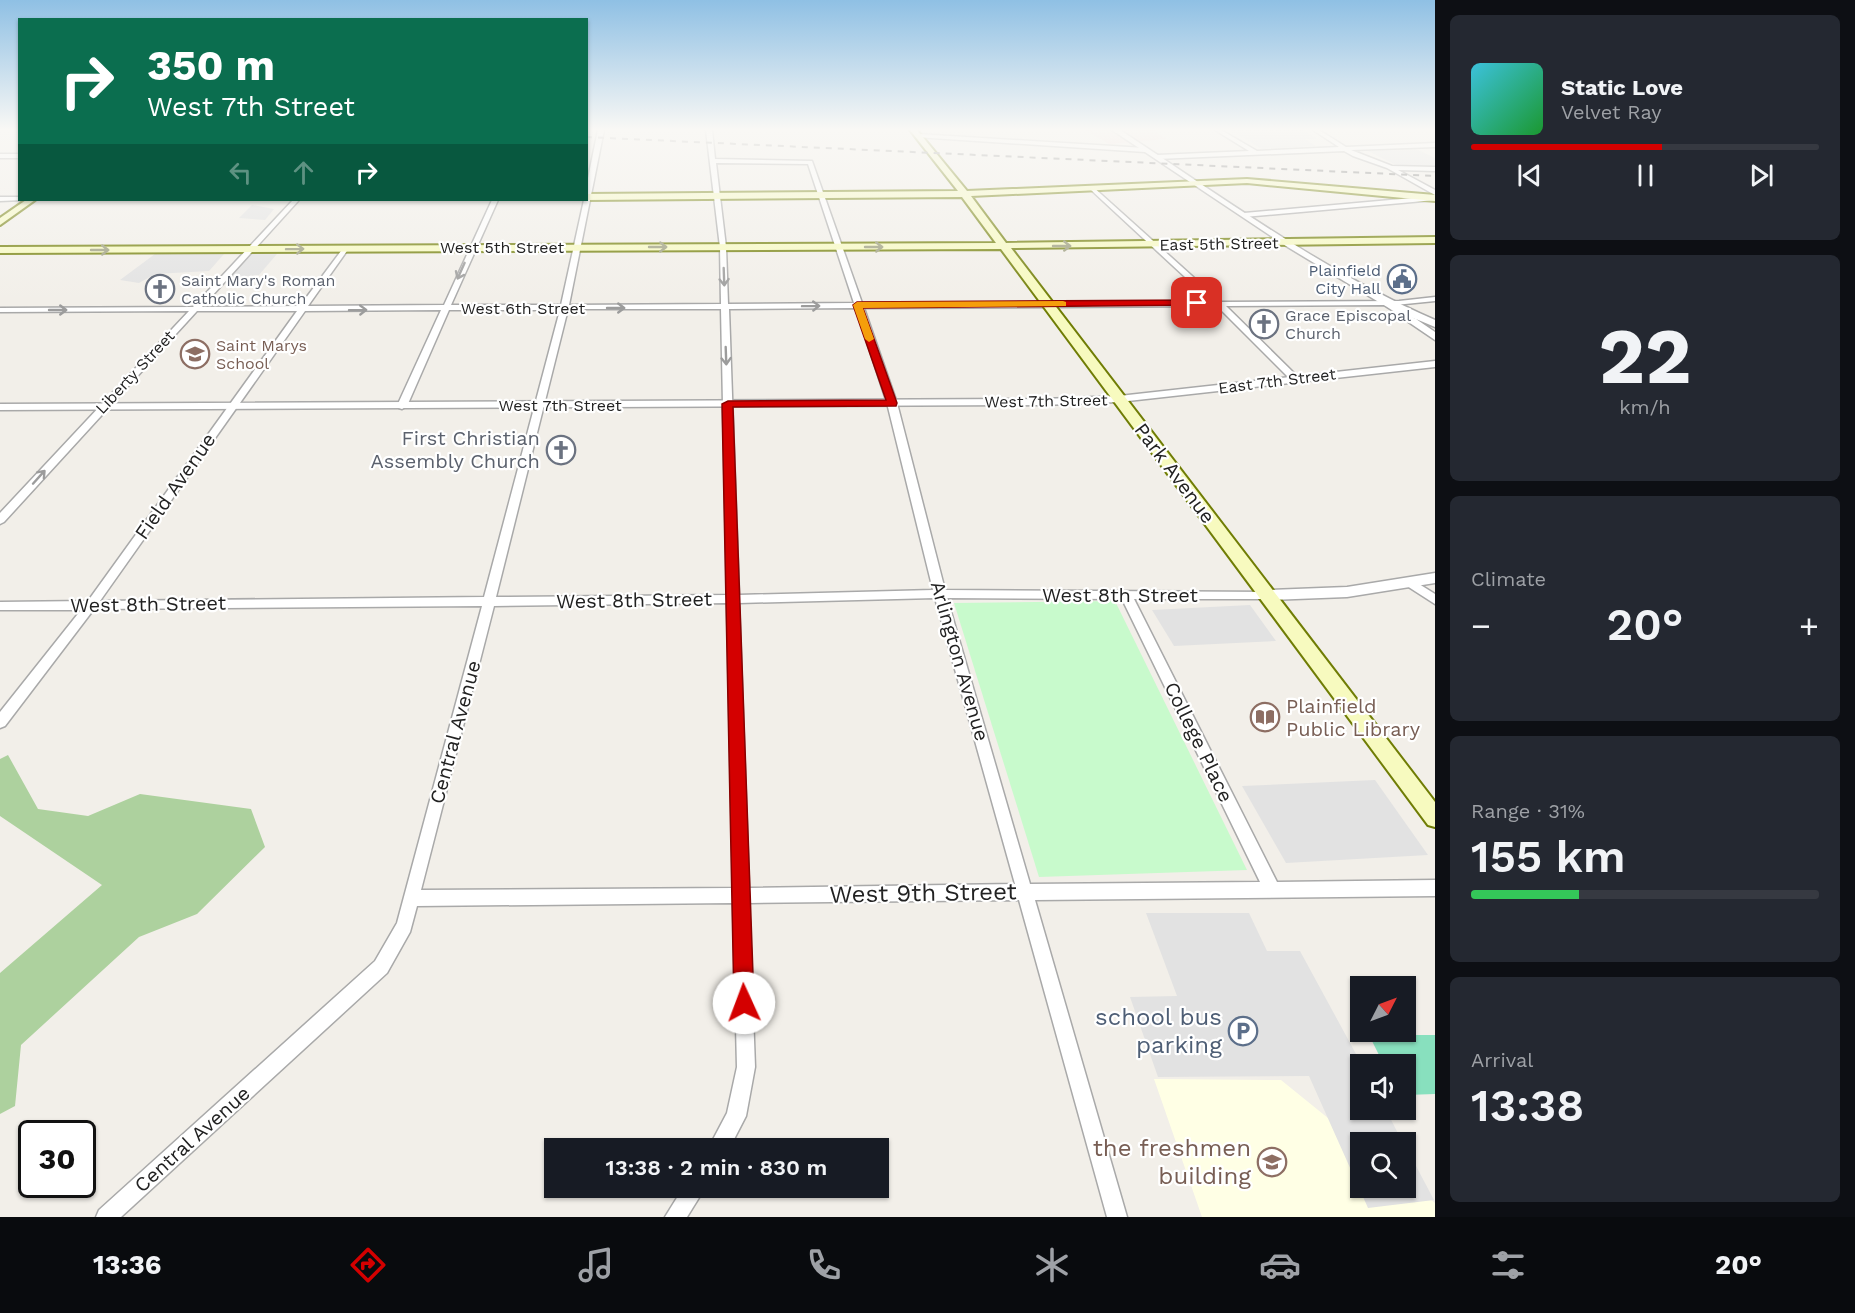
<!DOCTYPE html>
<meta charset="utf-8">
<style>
body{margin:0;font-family:"Work Sans",sans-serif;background:#242831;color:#f1f3f6;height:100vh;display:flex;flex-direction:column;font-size:22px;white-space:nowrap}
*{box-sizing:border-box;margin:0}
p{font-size:20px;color:#9ea1a6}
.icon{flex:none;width:33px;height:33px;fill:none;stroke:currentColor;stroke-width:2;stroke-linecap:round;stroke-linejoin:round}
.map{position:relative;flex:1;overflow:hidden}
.details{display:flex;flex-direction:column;gap:15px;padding:15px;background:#0d0f14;width:420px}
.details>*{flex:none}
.top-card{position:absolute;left:18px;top:18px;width:570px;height:183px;border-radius:0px;box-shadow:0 2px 4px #0004;background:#0b6e4f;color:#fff;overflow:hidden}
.needle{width:39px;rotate:48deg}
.tools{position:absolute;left:1350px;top:976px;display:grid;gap:12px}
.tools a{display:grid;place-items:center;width:66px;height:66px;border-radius:0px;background:#171b24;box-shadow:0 2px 4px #0004;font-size:30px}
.speed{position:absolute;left:18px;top:1120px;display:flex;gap:12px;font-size:30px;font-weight:700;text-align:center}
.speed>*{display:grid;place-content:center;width:78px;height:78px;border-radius:50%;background:#171b24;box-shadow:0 2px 4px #0004;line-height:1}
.speed .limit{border:3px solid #111;border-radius:9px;background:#fff;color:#111}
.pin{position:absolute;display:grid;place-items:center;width:51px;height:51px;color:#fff;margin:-26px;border-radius:12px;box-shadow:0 3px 9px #0006}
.me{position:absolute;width:66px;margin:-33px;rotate:358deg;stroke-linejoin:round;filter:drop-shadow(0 0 4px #0008)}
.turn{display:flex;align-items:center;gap:21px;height:126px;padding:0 30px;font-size:27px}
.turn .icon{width:78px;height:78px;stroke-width:2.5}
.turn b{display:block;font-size:42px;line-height:51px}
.lanes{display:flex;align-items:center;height:57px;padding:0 30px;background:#0003;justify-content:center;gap:30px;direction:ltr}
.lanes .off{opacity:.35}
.big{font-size:45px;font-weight:600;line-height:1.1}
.details .card{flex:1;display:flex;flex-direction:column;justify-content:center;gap:9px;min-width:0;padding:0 21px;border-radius:9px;background:#242831}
.details .dial{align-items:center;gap:0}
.dial b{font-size:78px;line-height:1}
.song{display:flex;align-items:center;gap:18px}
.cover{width:72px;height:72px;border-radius:9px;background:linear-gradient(135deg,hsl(190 70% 55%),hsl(130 70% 35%))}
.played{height:6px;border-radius:3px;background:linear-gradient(90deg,#d40000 55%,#363941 55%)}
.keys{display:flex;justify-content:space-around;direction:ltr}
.heat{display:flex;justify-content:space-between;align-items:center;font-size:33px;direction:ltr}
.charge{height:9px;border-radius:4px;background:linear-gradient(90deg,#34c759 31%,#363941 0)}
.trip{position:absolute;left:544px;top:1138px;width:345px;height:60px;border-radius:0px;background:#171b24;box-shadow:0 2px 4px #0004;font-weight:600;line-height:60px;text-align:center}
.menu{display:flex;height:96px;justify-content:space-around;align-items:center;background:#090b0e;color:#9ea1a6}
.menu .icon{width:42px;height:42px}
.menu .current{color:#d40000}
.menu b{font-size:27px;color:#f1f3f6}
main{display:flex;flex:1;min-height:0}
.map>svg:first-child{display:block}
.commercial{fill:#f2dad9}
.education{fill:#ffffe5}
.forest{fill:#add19e}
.park{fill:#c8facc}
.pitch{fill:#88e0be}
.parking{fill:#e2e2e2}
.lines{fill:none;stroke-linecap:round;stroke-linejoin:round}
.minor-casing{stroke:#a9a9a9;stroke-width:3}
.tertiary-casing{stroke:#a9a9a9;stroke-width:3}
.secondary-casing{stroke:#707d05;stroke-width:4}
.minor{fill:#fff;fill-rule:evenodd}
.tertiary{fill:#fff;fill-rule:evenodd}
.secondary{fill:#f7fabf;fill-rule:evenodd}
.rail{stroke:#707070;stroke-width:2;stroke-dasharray:6 6;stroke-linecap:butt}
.oneway{stroke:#979978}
.oneway2{stroke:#9c9c9c}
.route{fill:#d40000;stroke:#8a0000;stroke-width:1.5}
.slow{fill:#f59e0b}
.labels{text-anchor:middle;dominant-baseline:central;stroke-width:4.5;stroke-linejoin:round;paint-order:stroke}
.far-street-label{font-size:16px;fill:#222;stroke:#fff}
.far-service-label{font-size:16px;fill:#4e5e75;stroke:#fff;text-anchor:end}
.far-worship-label{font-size:16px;fill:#5b616d;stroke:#fff;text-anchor:start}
.far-education-label{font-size:16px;fill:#785e54;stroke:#fff;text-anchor:start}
.worship-label{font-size:20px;fill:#5b616d;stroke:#fff;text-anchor:end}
.street-label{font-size:20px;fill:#222;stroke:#fff}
.education-label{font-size:20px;fill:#785e54;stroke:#fff;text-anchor:start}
.near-street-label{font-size:24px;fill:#222;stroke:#fff}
.near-service-label{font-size:24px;fill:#4e5e75;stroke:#fff;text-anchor:end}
.near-education-label{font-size:24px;fill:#785e54;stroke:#fff;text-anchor:end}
</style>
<main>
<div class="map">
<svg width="1435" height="1217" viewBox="0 0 1435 1217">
<rect width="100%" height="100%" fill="#f2efe9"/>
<!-- commercial -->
<polygon class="commercial" points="1085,130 1153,130 1167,139 1109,144"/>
<!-- education -->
<polygon class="education" points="1154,1079 1281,1080 1360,1144 1360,1188 1406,1188 1406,1180 1435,1203 1435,1217 1202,1217"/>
<!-- forest -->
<polygon class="forest" points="8,755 38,809 88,816 140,794 251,809 265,847 197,914 139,937 21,1045 15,1106 0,1114 0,973 102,885 0,816 0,759"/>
<!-- park -->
<polygon class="park" points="1115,601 1247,870 1039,877 954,603"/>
<!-- pitch -->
<polygon class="pitch" points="1369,1035 1435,1035 1435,1094 1406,1095 1406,1065 1384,1065"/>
<!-- parking -->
<g class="parking">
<polygon points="1230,130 1303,130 1317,139 1305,139 1316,146 1262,149"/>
<polygon points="1414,148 1435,158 1435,167 1396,165 1368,151"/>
<polygon points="252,205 274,209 265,220 239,218"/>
<polygon points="247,252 277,254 259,275 222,279"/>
<polygon points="155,254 224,254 209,271 155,274 139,283 120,280"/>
<polygon points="1250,605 1276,641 1174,646 1152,610"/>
<polygon points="1375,780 1428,855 1286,863 1242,786"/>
<polygon points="1146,913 1249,913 1267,951 1300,951 1362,1065 1360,1110 1386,1110 1403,1143 1360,1143 1360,1188 1406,1188 1406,1147 1434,1200 1368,1208 1309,1076 1158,1077 1130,997 1177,996"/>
</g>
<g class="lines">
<!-- minor casing -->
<g class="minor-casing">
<g id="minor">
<path d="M598 130H604L569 305 721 304 720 247 706 130H712L715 159 812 161 862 303 1212 302 1090 189 1092 186 1221 302 1399 301 1435 297V301L1395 305 1415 319 1416 321 1412 323 1384 305 1226 306 1298 377V381H1292L1217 306 864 308 897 403 945 590 1271 592 1273 595 1267 599H1134L1277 882 1435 880V896L1035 900 1127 1217H1107L1019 900 749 903 755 1067 746 1116 729 1149H708L727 1113 737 1067 733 903 417 906 410 932 387 973 121 1217H96L99 1210 375 961 397 923 482 606 94 609 5 726 0 728V712L81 610H0V602L88 601 297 311H197L4 522 0 524V513L189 311 0 312V308L193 307 293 200H299L202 307 300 306 344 247 346 246 349 248 308 306 444 305 492 200H498L451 305H561L584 200H586V188ZM716 163 808 164 854 303 728 304 726 247ZM856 308 887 403 933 590 739 595 729 309ZM568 309H721L727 595 496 597ZM441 310 397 406 399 408 402 409 407 406 449 310H560L484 597 100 601 305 311ZM935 598 1015 884 749 888 739 603ZM947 598 1122 599 1260 882 1030 884ZM727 603 733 888 421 890 494 606Z"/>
<polygon points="1215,130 1221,130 1257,151 1339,147 1313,130 1319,130 1346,147 1435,143 1435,147 1351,150 1392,166 1435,167 1435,171 1398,170 1435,190 1435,195 1387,168 1353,156 1344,151 1157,159 1154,157 1157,155 1249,151"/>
<polygon points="918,134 1145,148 1148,150 1145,152 916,137"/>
<rect x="0" y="154" width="20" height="4"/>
<polygon points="1435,196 1435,200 1244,217 1241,215 1244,213"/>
<polygon points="0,197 20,197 20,200 23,200 0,201"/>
<polygon points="1411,579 1435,594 1435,604 1407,586 1405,583 1407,580"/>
<polygon points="683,1188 705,1188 687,1217 665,1217"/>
</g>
</g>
<!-- tertiary casing -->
<g class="tertiary-casing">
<g id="tertiary">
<path d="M1112 130H1120C1222 197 1323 271 1435 320V327L1416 319 1435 332V340L1407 321 1415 319 1382 304 1286 246Z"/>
<polygon points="1435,361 1435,367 1119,402 1043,405 0,410 0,404 1043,399 1119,396"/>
<polygon points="1435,573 1435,583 1347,597 1267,600 1260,595 1267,590 1347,587"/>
</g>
</g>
<!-- secondary casing -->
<g class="secondary-casing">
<g id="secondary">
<polygon points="910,130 917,130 967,191 1247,179 1435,195 1435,201 1247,183 971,196 1006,243 1435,237 1435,243 1011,248 1435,802 1435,827 1428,825 1001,249 0,253 0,247 996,243 962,197 586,200 586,194 958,191"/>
<polygon points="26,200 35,200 0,225 0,218"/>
</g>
</g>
<!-- minor -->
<use href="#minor" class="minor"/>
<!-- tertiary -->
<use href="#tertiary" class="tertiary"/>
<!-- secondary -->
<use href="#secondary" class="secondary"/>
<!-- rail -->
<polyline class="rail" points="586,137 1435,176"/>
</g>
<!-- one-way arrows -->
<defs><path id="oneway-shaft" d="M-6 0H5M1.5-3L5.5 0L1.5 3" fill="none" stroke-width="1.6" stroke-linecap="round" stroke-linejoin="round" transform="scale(1.5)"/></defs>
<g class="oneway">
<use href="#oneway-shaft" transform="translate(1062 246)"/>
<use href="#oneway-shaft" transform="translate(658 247)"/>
<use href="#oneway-shaft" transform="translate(874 247)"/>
<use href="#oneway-shaft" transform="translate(295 249) rotate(-1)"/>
<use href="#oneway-shaft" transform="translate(100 250)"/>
</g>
<g class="oneway2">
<use href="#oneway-shaft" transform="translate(461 271) rotate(114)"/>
<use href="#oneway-shaft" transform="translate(724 277) rotate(88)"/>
<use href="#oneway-shaft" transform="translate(811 306) rotate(-1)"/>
<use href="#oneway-shaft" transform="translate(616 308)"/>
<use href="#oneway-shaft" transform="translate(58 310)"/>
<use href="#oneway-shaft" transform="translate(358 310) rotate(-1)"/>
<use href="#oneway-shaft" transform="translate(726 356) rotate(88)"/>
<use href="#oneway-shaft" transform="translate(39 477) rotate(-48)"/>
</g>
<!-- sky -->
<linearGradient id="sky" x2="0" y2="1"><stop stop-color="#8fc0e4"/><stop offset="0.43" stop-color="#f9f8f5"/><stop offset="1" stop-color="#f9f8f5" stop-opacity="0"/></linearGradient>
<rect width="1435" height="301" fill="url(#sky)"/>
<!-- route -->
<polygon class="route" points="1197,300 1200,301 1200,305 863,308 897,403 896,406 733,407 754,1003 752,1010 744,1013 737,1010 734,1003 722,404 728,401 886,400 853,305 857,302"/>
<!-- slow -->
<polygon class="slow" points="1063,301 1066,302 1066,306 863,308 874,339 869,342 865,339 853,305 857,302"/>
<!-- icons -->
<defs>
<g id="civic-ring" transform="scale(1.5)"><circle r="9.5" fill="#fff" stroke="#5c6f8a" stroke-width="1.5"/><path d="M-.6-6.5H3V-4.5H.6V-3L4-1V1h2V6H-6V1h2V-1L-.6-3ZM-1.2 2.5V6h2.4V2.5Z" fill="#5c6f8a"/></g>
<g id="church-ring" transform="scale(1.5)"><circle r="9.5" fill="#fff" stroke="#6b7280" stroke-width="1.5"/><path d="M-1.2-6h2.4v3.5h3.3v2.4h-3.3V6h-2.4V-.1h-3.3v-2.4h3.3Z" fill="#6b7280"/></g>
<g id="school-ring" transform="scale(1.5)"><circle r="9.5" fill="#fff" stroke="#8d6e63" stroke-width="1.5"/><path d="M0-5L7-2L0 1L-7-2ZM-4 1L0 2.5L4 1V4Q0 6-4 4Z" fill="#8d6e63"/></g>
<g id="library-ring" transform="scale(1.5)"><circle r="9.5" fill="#fff" stroke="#8d6e63" stroke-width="1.5"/><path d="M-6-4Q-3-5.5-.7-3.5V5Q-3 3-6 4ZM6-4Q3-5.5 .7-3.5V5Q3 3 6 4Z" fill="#8d6e63"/></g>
<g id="parking-ring" transform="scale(1.5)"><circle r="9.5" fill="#fff" stroke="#5c6f8a" stroke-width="1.5"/><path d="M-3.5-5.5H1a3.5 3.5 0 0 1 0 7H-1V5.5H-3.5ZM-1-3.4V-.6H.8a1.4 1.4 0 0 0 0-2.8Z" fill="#5c6f8a"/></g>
</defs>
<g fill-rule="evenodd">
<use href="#civic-ring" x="1402" y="279"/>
<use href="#church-ring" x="160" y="289"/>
<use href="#church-ring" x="1264" y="324"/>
<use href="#school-ring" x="195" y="354"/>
<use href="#church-ring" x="561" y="450"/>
<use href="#library-ring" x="1265" y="717"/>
<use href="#parking-ring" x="1243" y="1031"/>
<use href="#school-ring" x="1272" y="1162"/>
</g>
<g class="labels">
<!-- far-street labels -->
<g class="far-street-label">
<text transform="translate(1219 244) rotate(-1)">East 5th Street</text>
<text x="502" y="247">West 5th Street</text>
<text x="523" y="308">West 6th Street</text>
<text transform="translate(135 372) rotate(-47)">Liberty Street</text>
<text transform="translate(1277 381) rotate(-7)">East 7th Street</text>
<text transform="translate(1046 401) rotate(-1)">West 7th Street</text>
<text x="560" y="405">West 7th Street</text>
</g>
<!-- far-service labels -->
<g class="far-service-label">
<text x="1381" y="270">Plainfield<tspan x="1381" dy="18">City Hall</tspan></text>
</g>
<!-- far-worship labels -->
<g class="far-worship-label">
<text x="181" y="280">Saint Mary's Roman<tspan x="181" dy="18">Catholic Church</tspan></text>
<text x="1285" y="315">Grace Episcopal<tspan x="1285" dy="18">Church</tspan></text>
</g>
<!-- far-education labels -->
<g class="far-education-label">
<text x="216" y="345">Saint Marys<tspan x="216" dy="18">School</tspan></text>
</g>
<!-- worship labels -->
<g class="worship-label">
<text x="540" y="438">First Christian<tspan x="540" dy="23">Assembly Church</tspan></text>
</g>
<!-- street labels -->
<g class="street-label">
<text transform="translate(1175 473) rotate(53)">Park Avenue</text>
<text transform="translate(175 486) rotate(-55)">Field Avenue</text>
<text x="1120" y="595">West 8th Street</text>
<text transform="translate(634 600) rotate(-1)">West 8th Street</text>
<text transform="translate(148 604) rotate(-1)">West 8th Street</text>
<text transform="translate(960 661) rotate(74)">Arlington Avenue</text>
<text transform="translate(455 732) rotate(-75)">Central Avenue</text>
<text transform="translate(1199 742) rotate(64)">College Place</text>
<text transform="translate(192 1139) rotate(-42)">Central Avenue</text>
</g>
<!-- education labels -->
<g class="education-label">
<text x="1286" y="706">Plainfield<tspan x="1286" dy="23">Public Library</tspan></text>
</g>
<!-- near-street labels -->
<g class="near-street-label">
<text transform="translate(923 893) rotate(-1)">West 9th Street</text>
</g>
<!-- near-service labels -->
<g class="near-service-label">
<text x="1222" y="1017">school bus<tspan x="1222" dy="28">parking</tspan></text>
</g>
<!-- near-education labels -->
<g class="near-education-label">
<text x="1251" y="1148">the freshmen<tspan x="1251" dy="28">building</tspan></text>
</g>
</g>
</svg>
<div class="tools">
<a><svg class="needle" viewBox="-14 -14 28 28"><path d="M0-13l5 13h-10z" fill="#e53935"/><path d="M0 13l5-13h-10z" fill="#9ea1a6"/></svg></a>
<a><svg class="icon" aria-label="sound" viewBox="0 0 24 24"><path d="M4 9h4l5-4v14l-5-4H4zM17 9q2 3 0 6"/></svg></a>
<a><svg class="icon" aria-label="search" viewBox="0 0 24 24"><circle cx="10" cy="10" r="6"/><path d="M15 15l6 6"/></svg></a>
</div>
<div class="speed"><div class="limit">30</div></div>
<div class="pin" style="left:1197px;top:303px;background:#d93025"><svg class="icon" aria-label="arrive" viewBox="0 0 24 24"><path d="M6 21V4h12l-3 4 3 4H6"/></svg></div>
<svg class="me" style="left:744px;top:1003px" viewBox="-20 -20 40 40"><circle r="19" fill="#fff"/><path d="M0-13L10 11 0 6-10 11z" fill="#d40000"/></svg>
<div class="trip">13:38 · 2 min · 830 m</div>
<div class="top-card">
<div class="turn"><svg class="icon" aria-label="right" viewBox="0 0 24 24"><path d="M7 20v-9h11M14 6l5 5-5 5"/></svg><div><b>350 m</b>West 7th Street</div></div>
<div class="lanes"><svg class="icon off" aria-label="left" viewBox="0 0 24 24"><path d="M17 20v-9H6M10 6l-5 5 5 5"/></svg><svg class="icon off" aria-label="ahead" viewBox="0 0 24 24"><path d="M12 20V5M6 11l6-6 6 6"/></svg><svg class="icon" aria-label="right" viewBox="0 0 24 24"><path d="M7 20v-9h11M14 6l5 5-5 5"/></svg></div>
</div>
</div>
<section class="details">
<div class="card">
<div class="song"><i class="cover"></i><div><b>Static Love</b><p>Velvet Ray</p></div></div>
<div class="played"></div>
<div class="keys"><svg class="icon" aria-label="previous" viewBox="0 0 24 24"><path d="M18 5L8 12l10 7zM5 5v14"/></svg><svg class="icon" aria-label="pause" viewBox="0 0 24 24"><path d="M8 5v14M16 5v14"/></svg><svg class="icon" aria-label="next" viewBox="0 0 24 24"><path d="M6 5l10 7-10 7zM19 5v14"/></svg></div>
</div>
<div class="card dial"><b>22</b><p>km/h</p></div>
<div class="card"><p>Climate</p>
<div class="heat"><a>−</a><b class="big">20°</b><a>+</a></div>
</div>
<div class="card"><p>Range · 31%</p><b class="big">155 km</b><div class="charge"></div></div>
<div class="card"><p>Arrival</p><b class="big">13:38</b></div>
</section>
</main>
<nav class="menu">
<b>13:36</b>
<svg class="icon current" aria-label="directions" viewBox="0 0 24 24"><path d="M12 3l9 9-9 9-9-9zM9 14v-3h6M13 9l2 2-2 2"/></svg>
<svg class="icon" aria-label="music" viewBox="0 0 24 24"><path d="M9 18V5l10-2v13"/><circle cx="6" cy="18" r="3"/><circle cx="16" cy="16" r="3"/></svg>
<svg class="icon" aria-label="phone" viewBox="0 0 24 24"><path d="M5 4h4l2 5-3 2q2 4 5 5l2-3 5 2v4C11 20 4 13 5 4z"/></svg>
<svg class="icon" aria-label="climate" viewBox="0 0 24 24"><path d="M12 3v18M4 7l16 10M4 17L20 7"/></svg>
<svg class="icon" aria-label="car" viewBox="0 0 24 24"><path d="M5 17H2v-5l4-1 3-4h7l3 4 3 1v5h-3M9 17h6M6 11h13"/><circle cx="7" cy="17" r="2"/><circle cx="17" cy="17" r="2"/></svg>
<svg class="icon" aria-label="filters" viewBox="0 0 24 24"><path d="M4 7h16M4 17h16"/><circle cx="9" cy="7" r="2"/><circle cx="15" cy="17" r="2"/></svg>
<b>20°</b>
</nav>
